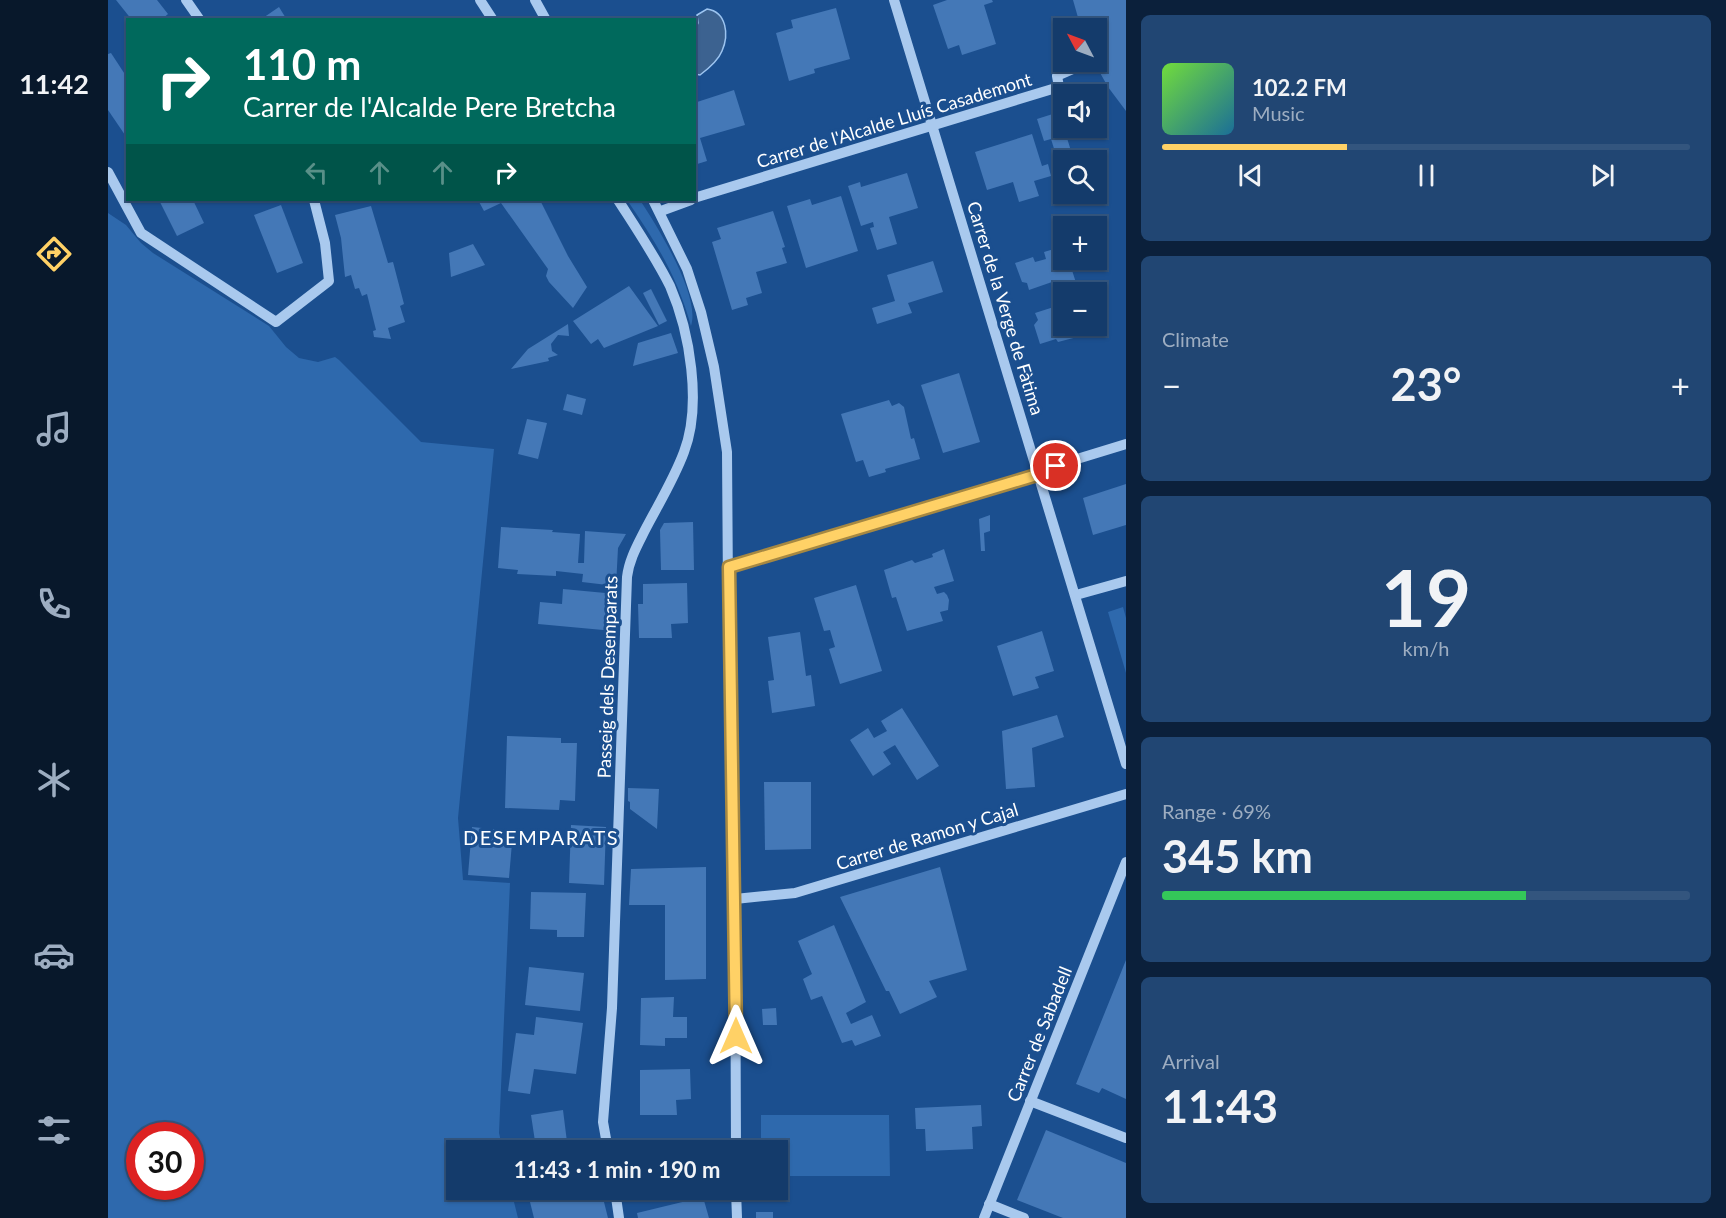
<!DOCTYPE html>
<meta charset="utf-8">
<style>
body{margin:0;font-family:Lato,sans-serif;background:#214673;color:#f1f3f6;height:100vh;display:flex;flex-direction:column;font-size:22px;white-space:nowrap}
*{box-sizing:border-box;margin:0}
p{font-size:20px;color:#9dadc1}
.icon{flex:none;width:33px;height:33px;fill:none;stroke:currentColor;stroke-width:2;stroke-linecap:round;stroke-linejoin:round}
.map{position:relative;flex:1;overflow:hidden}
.drawer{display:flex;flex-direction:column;gap:15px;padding:15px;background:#0b203b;width:600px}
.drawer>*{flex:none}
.top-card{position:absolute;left:18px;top:18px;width:570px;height:183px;border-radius:0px;box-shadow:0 2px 4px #0004,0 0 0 2px #33557e;background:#00695c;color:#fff;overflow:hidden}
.needle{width:39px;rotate:311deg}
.buttons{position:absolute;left:945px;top:18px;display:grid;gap:12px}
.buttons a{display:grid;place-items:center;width:54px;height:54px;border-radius:0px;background:#143b6b;box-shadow:0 2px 4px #0004,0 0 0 2px #33557e;font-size:30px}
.speed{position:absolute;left:18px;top:1122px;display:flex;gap:12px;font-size:30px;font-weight:700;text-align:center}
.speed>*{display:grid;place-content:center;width:78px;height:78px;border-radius:50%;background:#143b6b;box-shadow:0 2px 4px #0004,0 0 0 2px #33557e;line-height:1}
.speed .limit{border:9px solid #d22;background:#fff;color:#111}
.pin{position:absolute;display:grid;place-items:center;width:51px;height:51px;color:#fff;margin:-26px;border:3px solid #fff;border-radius:50%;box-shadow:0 2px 6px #0007}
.me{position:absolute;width:66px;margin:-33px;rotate:0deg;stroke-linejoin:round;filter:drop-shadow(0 0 4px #0008)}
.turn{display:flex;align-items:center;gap:21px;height:126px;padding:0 18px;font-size:27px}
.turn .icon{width:78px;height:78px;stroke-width:2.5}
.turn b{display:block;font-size:42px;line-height:51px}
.lanes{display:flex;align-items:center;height:57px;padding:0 18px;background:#0003;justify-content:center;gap:30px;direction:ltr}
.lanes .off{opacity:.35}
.big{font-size:45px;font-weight:700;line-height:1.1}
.drawer .widget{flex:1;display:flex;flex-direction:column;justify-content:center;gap:9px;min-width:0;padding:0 21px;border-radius:9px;background:#214673}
.drawer .dial{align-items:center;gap:0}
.dial b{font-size:78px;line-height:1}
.song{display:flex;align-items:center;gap:18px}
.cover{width:72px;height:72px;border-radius:9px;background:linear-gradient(135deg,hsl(100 70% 55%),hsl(200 70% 35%))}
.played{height:6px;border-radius:3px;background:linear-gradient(90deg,#ffd166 35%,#33557e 35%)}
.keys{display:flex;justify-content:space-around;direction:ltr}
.heat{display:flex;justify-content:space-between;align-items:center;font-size:33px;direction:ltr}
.charge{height:9px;border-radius:4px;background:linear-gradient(90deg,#34c759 69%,#33557e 0)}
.trip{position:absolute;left:338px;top:1140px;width:342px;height:60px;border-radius:0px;background:#143b6b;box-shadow:0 2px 4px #0004,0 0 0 2px #33557e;font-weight:700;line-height:60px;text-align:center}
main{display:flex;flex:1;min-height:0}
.tabs{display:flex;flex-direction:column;width:108px;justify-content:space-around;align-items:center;background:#08182b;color:#9dadc1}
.tabs .icon{width:42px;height:42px}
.tabs .on{color:#ffd166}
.tabs b{font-size:27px;color:#f1f3f6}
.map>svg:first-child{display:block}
.green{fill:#2e69ad;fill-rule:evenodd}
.water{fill:#3c6290;stroke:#9cc4f0;stroke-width:1.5}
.building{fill:#4478b7}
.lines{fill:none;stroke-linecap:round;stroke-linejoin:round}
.minor{stroke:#a9c9ee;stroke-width:10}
.route-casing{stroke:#a68842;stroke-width:15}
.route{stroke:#ffd166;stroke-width:10}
.labels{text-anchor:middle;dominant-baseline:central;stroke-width:6;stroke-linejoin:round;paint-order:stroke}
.street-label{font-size:18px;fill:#fff;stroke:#1b4f8f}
.neighbourhood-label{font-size:20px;letter-spacing:1.5px;fill:#fff;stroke:#1b4f8f}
</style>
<main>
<nav class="tabs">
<b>11:42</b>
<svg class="icon on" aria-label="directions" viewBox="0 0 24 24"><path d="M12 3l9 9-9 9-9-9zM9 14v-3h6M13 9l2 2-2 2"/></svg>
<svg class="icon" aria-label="music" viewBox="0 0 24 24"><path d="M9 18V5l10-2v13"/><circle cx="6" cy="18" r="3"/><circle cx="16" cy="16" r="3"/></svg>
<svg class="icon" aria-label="phone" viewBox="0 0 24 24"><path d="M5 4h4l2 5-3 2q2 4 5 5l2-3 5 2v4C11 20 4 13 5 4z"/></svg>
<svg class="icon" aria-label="climate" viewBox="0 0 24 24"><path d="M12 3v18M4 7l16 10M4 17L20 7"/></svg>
<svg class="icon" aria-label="car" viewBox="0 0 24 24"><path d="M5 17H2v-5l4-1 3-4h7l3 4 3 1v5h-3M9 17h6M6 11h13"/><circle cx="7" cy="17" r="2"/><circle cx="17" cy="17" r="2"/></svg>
<svg class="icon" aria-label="filters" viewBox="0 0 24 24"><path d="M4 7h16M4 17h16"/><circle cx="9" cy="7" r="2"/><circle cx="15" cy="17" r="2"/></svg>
</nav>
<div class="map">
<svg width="1018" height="1218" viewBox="0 0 1018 1218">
<rect width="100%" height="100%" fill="#1b4f8f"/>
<!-- green -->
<g class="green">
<path d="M519 200H532C549 226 593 296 583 326 569 276 548 242 519 200Z"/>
<path d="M0 213 18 225 33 243 45 253 161 326 178 347 191 358 210 362 227 357 231 360 313 442 386 449 350 818 355 880 402 883 391 1133 395 1150H348V1190H403L410 1218H0ZM32 1136H82V1186H32Z"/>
<polygon points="1015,607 1018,618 1018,673 1000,612"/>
<polygon points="653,1115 781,1115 782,1176 669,1176 669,1150 653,1150"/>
</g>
<!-- water -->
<path class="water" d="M599 9C619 12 621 35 614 51 610 61 600 69 592 75L587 74 586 33 590 23 589 15Z"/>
<!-- building -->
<g class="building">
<polygon points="8,0 49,0 60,14 53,20 24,20"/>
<polygon points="839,0 884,0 885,2 876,5 888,44 854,55 851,45 840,49 825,5"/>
<polygon points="965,0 1018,0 1018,111 1000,87 986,62 988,62 988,28 973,28"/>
<polygon points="171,7 179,20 152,20"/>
<polygon points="728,8 742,59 706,69 707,73 681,81 668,33 685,28 683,20"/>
<polygon points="3,53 20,79 20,133 17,135 0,110 0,54"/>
<polygon points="626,90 637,125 592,138 599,161 586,165 586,103"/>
<polygon points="951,112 963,151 948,155 943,139 936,141 929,119"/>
<polygon points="924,134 934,166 940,164 943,176 926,181 931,196 911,202 905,182 879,190 867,152"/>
<polygon points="799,173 810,208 781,217 789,244 769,250 762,228 766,227 765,222 753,226 740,186 752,182 753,187"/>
<polygon points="733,196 750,251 698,268 679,206 702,199 704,205"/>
<polygon points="51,200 85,200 96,223 69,236"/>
<polygon points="370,200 432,200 460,256 479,287 465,308 441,282 438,276 440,269 393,203 376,211"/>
<polygon points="173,205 195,263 169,273 146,215"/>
<polygon points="263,206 280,263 285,262 296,304 292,306 297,322 280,328 283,339 266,337 265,331 268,330 259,294 254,296 251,288 247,289 243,275 237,277 233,238 227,215"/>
<polygon points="665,211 677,247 674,248 679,263 648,272 654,293 638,298 640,305 624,310 604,242 613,239 609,228"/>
<polygon points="365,244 377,265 343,277 341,253"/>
<polygon points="956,246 956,260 969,260 969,261 962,264 971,292 956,292 956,326 974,326 977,335 950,342 948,339 932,344 926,325 930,320 927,313 952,305 944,282 921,290 919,283 914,282 907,263 925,257 927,262 938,259 936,252"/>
<polygon points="825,261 835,292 800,303 804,313 769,324 764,308 787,301 779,275"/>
<polygon points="521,286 550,326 496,348 490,339 483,344 465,321"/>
<polygon points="543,289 559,321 551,325 535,293"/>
<polygon points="460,324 461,336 450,335 443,344 444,351 450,355 440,358 441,361 403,369 420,349"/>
<polygon points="563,333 570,353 525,366 530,343"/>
<polygon points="851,373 872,442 835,453 813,385"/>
<polygon points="459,394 478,399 474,415 455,410"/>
<polygon points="781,400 784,406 791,403 796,407 803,439 806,438 812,459 777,469 778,472 761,477 755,460 748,462 733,414"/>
<polygon points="419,419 439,423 430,459 410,454"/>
<polygon points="1018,484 1018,525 985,535 975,498"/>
<polygon points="882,515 882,531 876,533 877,551 873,551 871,519"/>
<polygon points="585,522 586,570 553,570 552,530 556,523"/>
<polygon points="393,527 445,530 444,532 472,534 470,563 476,563 477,531 518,534 510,548 508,586 474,582 475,574 448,571 448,576 409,574 410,570 390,568"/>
<polygon points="836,549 846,581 826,587 829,594 836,592 839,595 841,600 840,610 832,612 835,621 799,631 788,597 784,598 776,570 804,560 807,563 825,557 824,554"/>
<polygon points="579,583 580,623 563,624 564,638 531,638 530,604 535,604 535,584"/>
<polygon points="748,585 774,671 732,684 721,649 727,647 722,630 716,631 706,598"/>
<polygon points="455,589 508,594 506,631 430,624 432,602 454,604"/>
<polygon points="934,631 946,671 927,677 931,688 905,696 889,646"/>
<polygon points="692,632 698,676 703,675 707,706 664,713 660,681 666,680 660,637"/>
<polygon points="794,708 831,766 809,780 787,745 775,752 783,764 765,776 742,740 760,728 766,738 779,731 773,721"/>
<polygon points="949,715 956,737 924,748 927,787 898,789 894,731"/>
<polygon points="399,736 453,738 453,743 469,743 467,801 452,800 451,810 397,808"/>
<polygon points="656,782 703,782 703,849 657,850"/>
<polygon points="520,788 551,789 549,829 522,809 522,802 520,801"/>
<polygon points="463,825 498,827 496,885 461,883"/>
<polygon points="364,827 405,831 401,878 360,875"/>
<polygon points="598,867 598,979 557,980 557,905 521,905 523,869"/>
<polygon points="832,867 859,970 821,981 829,997 792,1014 781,991 778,991 732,897"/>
<polygon points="423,892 478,893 476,937 449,937 449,930 422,929"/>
<polygon points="726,925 758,1002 738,1013 743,1024 764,1015 773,1036 747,1046 744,1040 734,1043 714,996 703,1000 695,979 704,974 690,941"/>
<polygon points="1018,960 1018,1099 994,1088 991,1093 968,1084"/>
<polygon points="421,967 476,973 472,1011 417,1005"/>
<polygon points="566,997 565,1017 579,1017 579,1038 557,1038 557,1046 532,1045 533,998"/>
<polygon points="668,1008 669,1025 655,1025 654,1009"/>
<polygon points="428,1017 475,1023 468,1074 426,1069 422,1094 400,1091 408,1033 426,1035"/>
<polygon points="582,1069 583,1099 568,1100 569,1115 532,1115 532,1070"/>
<polygon points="873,1105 874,1126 864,1127 865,1149 818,1151 817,1129 808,1129 807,1108"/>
<polygon points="455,1110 460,1150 421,1150 428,1148 423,1115"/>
<polygon points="938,1130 1018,1163 1018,1218 955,1218 909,1200"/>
<polygon points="419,1190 493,1190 500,1218 426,1218"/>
<polygon points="595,1197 601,1218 530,1218 529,1213"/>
<rect x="648" y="1212" width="17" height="6"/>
</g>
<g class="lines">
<!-- minor -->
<g class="minor">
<polyline points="78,0 92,20"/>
<polyline points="372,0 385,20"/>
<polyline points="427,0 438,20"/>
<polyline points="786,0 1018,764"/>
<polyline points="0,172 33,233 168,322 221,281 217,243 206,200"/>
<polyline points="586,198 951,87 949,76 981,62"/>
<polyline points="545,200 579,269 593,312 606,367 619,452 620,592 627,899 628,1150"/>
<polyline points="553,211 583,200"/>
<polyline points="621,567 932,474 956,463 1018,444"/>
<polyline points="968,595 1018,581"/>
<polyline points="627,899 687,893 1018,794"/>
<polyline points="922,1101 1018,1138"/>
<path d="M500 1150 495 1122 504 1008 519 577C521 560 529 546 537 530 550 505 566 479 576 452 594 405 582 332 562 286 547 256 528 228 510 200"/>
<polyline points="507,1190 511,1218"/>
<polyline points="628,1190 629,1218"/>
<polyline points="881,1204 916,1218"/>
<polyline points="876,1218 1018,862"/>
</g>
</g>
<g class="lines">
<!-- route casing -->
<g class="route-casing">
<polyline id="route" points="628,1036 621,567 932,474 948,466"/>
</g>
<!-- route -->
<use href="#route" class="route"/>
</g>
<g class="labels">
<!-- street labels -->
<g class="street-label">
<text transform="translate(786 120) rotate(-17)">Carrer de l'Alcalde Lluís Casademont</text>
<text transform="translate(898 308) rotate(73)">Carrer de la Verge de Fàtima</text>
<text transform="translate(499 677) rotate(-88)">Passeig dels Desemparats</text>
<text transform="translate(819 836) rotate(-17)">Carrer de Ramon y Cajal</text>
<text transform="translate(931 1034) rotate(-68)">Carrer de Sabadell</text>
</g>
<!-- neighbourhood labels -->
<g class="neighbourhood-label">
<text x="433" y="837">DESEMPARATS</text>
</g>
</g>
</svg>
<div class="buttons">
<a><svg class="needle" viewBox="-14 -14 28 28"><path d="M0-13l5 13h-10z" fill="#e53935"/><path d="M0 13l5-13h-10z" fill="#9dadc1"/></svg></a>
<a><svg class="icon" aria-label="sound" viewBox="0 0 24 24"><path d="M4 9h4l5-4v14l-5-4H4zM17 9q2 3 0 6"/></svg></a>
<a><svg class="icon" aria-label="search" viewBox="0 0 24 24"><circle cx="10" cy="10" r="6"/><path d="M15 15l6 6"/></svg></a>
<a>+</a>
<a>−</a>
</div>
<div class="speed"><div class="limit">30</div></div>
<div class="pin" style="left:948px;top:466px;background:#d93025"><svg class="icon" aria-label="arrive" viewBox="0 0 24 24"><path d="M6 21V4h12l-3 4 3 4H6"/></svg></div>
<svg class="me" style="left:628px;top:1036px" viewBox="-20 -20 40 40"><path d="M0-17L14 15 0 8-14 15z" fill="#ffd166" stroke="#fff" stroke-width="4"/></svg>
<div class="trip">11:43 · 1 min · 190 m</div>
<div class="top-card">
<div class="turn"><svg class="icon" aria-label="right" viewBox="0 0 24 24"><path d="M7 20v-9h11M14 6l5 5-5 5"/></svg><div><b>110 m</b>Carrer de l'Alcalde Pere Bretcha</div></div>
<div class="lanes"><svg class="icon off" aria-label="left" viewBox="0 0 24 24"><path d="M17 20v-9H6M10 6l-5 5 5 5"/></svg><svg class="icon off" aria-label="ahead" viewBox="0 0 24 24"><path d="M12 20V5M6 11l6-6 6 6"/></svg><svg class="icon off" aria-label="ahead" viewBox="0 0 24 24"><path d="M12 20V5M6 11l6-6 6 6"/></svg><svg class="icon" aria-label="right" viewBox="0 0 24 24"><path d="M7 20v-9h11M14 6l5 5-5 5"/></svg></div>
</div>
</div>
<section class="drawer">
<div class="widget">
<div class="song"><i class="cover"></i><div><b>102.2 FM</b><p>Music</p></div></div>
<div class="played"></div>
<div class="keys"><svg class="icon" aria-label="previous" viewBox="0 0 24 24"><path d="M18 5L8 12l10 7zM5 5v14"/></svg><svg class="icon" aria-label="pause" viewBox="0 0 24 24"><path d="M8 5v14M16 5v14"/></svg><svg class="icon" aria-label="next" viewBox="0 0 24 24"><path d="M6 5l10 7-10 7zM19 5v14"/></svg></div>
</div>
<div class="widget"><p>Climate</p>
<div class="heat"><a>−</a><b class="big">23°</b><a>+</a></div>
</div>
<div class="widget dial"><b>19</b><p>km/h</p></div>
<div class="widget"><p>Range · 69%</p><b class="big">345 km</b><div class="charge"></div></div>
<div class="widget"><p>Arrival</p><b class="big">11:43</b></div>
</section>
</main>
